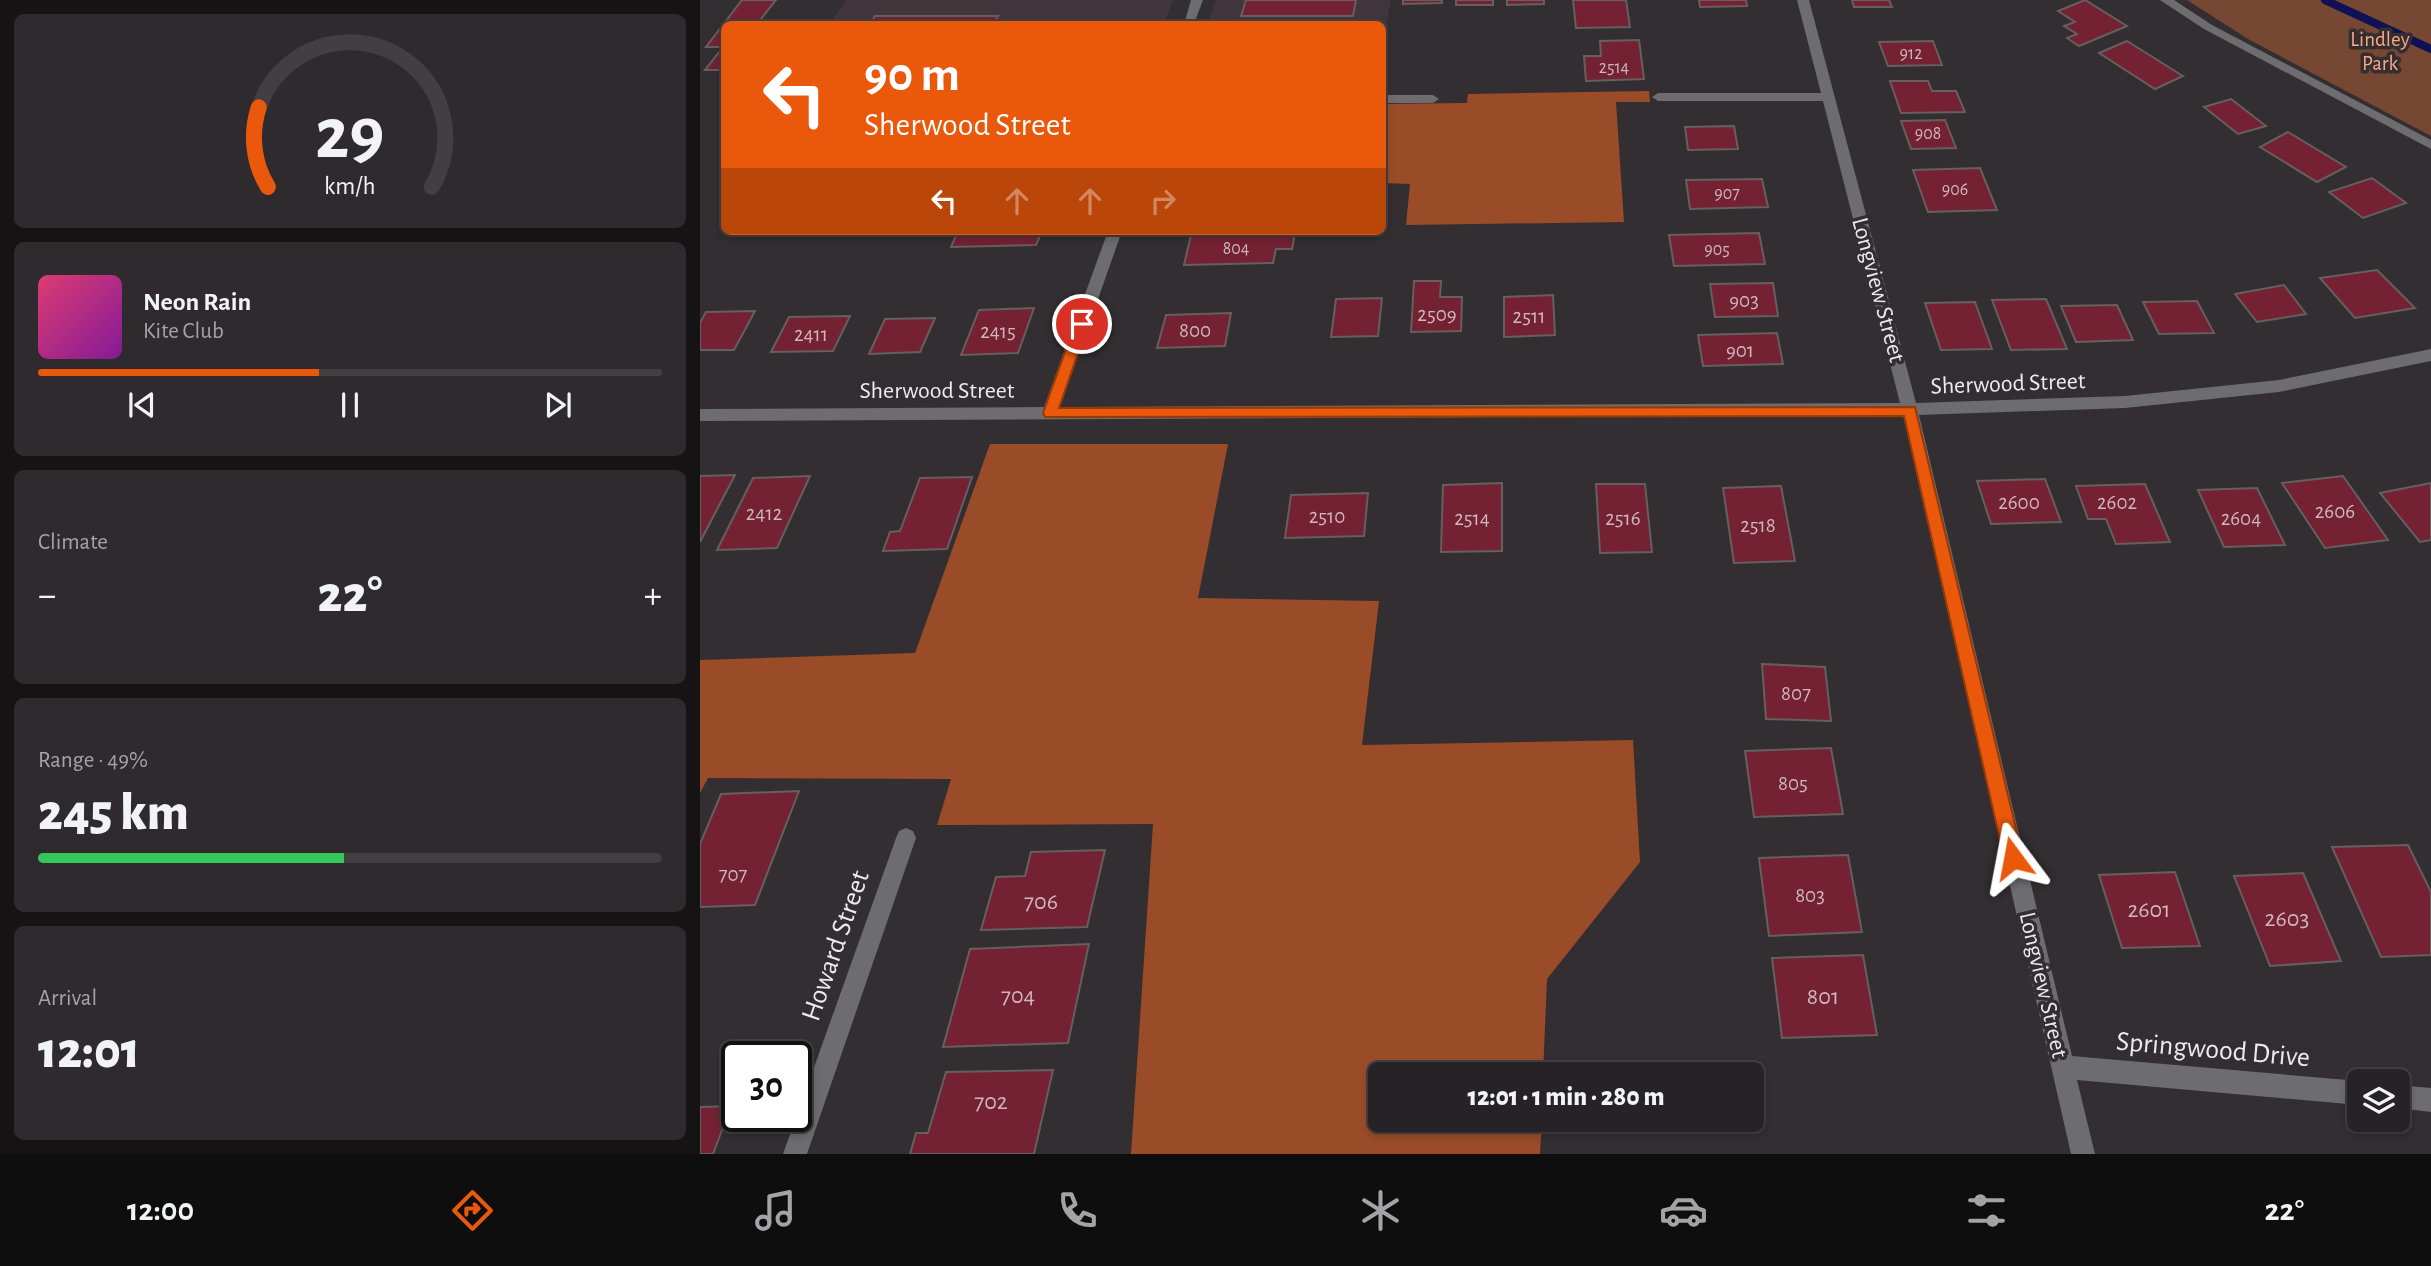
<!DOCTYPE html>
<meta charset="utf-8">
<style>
body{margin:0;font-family:"Alegreya Sans",sans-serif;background:#2e2a2d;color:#f1f3f6;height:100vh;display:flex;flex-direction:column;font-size:26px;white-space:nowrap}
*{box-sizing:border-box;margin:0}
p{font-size:23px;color:#a4a4a7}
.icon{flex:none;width:38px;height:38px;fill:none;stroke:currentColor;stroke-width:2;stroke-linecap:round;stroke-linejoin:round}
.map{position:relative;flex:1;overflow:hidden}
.drawer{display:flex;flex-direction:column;gap:14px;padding:14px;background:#151314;width:700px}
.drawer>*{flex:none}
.banner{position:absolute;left:21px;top:21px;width:665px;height:214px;border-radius:10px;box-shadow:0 4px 10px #0003,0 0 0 2px #423f42;background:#ea580c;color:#fff;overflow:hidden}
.controls{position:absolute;left:1647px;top:1069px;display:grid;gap:14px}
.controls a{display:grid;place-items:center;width:63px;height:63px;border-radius:10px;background:#262225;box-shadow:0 4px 10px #0003,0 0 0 2px #423f42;font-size:35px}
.speed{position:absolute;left:21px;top:1041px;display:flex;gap:14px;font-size:35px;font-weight:700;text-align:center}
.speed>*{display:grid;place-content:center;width:91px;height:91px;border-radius:50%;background:#262225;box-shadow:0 4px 10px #0003,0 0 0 2px #423f42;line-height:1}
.speed .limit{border:4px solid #111;border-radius:10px;background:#fff;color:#111}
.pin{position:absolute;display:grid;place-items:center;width:60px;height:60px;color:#fff;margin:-30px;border:4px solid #fff;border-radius:50%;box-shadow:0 2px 7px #0007}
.me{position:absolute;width:77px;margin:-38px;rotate:347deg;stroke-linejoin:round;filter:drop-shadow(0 0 5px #0008)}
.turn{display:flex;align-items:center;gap:24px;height:147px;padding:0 28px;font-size:32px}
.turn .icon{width:91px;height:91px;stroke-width:2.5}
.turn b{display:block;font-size:49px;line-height:60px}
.lanes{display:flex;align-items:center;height:66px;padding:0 28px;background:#0003;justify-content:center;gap:35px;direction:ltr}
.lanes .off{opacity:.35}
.big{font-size:52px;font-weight:800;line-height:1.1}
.drawer .card{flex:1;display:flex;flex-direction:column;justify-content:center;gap:10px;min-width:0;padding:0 24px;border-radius:10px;background:#2e2a2d}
.drawer .dial{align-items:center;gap:0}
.dial svg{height:182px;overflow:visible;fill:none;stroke:#423f42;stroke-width:7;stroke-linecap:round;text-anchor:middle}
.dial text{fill:#f1f3f6;stroke:none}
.song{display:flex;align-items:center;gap:21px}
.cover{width:84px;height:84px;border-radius:10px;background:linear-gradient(135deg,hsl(340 70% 55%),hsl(290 70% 35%))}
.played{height:7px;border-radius:4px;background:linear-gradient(90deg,#ea580c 45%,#423f42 45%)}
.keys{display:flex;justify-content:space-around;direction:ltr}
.heat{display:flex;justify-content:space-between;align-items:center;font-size:38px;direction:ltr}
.charge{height:10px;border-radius:5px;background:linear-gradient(90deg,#34c759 49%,#423f42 0)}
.trip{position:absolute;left:668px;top:1062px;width:396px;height:70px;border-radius:10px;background:#262225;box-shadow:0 4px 10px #0003,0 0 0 2px #423f42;font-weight:800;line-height:70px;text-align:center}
.tab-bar{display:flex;height:112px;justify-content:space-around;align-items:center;background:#0f0e0f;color:#a4a4a7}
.tab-bar .icon{width:49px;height:49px}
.tab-bar .on{color:#ea580c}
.tab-bar b{font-size:32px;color:#f1f3f6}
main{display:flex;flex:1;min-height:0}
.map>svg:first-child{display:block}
.built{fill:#40363c}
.green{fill:#764733}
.forest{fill:#9a4c29}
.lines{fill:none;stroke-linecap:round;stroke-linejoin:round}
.stream{stroke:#101152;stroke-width:8}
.building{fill:#732133;stroke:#655f5f;stroke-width:2}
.minor{fill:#6d6c6f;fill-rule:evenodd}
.route{fill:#ea580c;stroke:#983908;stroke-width:2}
.labels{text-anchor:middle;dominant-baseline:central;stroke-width:7;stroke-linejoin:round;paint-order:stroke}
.far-number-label{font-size:18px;fill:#ceb8be}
.far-park-label{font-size:21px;fill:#fda680;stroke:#322e31}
.number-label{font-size:21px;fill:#ceb8be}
.street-label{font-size:24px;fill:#edeaec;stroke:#322e31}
.near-number-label{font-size:24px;fill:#ceb8be}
.near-street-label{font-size:28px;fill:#edeaec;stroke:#322e31}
</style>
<main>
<section class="drawer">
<div class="card dial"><svg viewBox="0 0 100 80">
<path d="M14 69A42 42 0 1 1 86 69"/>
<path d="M14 69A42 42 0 0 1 10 34" stroke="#ea580c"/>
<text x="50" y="56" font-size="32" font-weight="700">29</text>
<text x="50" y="72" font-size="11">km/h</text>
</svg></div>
<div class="card">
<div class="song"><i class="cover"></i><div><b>Neon Rain</b><p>Kite Club</p></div></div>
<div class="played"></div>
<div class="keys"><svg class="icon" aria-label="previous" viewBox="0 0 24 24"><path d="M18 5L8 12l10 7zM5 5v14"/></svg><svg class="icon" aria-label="pause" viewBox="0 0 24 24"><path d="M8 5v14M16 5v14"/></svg><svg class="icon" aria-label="next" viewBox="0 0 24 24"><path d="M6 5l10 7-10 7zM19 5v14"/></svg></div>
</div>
<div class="card"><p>Climate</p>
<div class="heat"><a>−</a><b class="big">22°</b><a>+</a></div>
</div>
<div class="card"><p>Range · 49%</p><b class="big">245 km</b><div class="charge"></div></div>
<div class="card"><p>Arrival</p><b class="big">12:01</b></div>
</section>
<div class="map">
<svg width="1731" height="1154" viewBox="0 0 1731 1154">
<rect width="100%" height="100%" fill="#322e31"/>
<!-- built -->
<g class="built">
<polygon points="146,0 473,0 464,24 129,24"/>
<polygon points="516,0 691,0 686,26 507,24"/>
</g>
<!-- green -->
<polygon class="green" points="1487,0 1731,0 1731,136 1548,39"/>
<!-- forest -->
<g class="forest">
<polygon points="949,91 950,102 916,102 924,222 706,225 710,184 683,183 683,104 767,103 768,94"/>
<polygon points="290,444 528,444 498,598 679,601 662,745 933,740 940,862 847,979 843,1074 681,1074 681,1120 842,1120 840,1154 431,1154 453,824 237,825 251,779 8,778 0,793 0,660 215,653"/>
</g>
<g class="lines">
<!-- stream -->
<polyline class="stream" points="1625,0 1731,49"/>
</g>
<!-- building -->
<g class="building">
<polygon points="42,0 76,0 57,24 24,24 24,70 5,70 23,47 6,47"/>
<polygon points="546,0 656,0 653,16 541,16"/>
<polygon points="703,0 742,0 742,3 703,4"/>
<rect x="756" y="0" width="37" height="5"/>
<polygon points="807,0 844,0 844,4 807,5"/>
<polygon points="873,0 926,0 930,27 876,28"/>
<polygon points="999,0 1046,0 1047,6 1000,7"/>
<polygon points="1152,0 1189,0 1192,7 1154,7"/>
<polygon points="1385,0 1427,26 1379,46 1367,38 1377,34 1364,26 1375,22 1358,11"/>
<polygon points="175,16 298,16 293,24 170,24"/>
<polygon points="939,40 944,79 886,81 884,56 901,56 900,41"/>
<polygon points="1233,41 1242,65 1188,66 1179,42"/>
<polygon points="1427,41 1483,76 1455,89 1399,53"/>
<polygon points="1190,81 1228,81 1232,91 1256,91 1265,112 1201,113"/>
<polygon points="1531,99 1566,126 1538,134 1504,107"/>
<polygon points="1245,120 1256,148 1211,149 1201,121"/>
<polygon points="1034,126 1038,149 988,150 985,127"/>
<polygon points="1588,132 1646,167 1617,182 1560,147"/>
<polygon points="1280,168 1297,210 1228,212 1213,170"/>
<polygon points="1672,178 1706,203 1663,218 1629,192"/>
<polygon points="1062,179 1068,207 990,209 986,180"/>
<polygon points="258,231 342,231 336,245 251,247"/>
<polygon points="595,233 592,249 576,249 573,263 484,265 491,235"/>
<polygon points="1059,233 1065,264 974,266 969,235"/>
<polygon points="1677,270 1715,308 1655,318 1620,278"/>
<polygon points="714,281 741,281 740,297 762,297 761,331 711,332"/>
<polygon points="1073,283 1078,316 1015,317 1010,284"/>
<polygon points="1584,285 1606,314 1557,322 1535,294"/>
<polygon points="853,295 855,335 804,337 804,297"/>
<polygon points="682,298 678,336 631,337 636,299"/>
<polygon points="1346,299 1367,349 1311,350 1292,300"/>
<polygon points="1497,301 1514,333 1459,334 1443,302"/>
<polygon points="1275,302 1292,349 1241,350 1225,303"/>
<polygon points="1417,305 1433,340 1376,342 1361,306"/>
<polygon points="334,308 318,353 261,355 279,310"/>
<polygon points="55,311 34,350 0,350 0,323 6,312"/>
<polygon points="531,313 525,346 457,348 466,315"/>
<polygon points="150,316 133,351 71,352 89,317"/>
<polygon points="235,318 220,352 169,354 185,319"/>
<polygon points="1077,333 1083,364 1003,366 998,335"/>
<polygon points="35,475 0,542 0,476"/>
<polygon points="110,476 77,548 17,550 53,478"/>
<polygon points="1643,476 1688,540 1625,548 1582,483"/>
<polygon points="272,477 247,549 183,551 190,532 200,531 220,478"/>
<polygon points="1345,479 1361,522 1291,524 1277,481"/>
<polygon points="802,483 802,551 741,552 743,485"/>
<polygon points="1731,483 1731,540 1720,542 1680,493"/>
<polygon points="896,484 945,484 952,552 900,553"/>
<polygon points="1445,484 1470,542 1416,544 1406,519 1388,519 1376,486"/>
<polygon points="1081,486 1095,561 1034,563 1023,488"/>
<polygon points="1557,488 1585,545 1524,547 1498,490"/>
<polygon points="668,493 664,536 585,538 591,495"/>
<polygon points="1062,664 1125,667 1131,721 1066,719"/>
<polygon points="1131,748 1143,814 1054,817 1045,751"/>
<polygon points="99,791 55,905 0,907 0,844 21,794"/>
<polygon points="1708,845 1731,892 1731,955 1681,957 1632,847"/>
<polygon points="405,850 387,927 281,930 296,877 325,876 331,852"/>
<polygon points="1148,855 1162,932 1069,936 1059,858"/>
<polygon points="1475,872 1500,946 1422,948 1399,875"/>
<polygon points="1603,873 1641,961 1570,966 1534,876"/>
<polygon points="389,944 368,1043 243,1047 270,949"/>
<polygon points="1163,955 1177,1035 1082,1038 1072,958"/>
<polygon points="353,1070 334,1154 210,1154 216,1133 228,1133 246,1072"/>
<polygon points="31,1106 13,1154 0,1154 0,1107"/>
</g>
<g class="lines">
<!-- minor -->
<g class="minor">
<polygon points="491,0 503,0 494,24 484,24"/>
<polygon points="1097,0 1109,0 1216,403 1425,396 1579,380 1731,349 1731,361 1579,392 1425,408 1219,415 1372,1056 1659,1081 1659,1105 1377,1080 1395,1154 1371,1154 1203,415 0,421 0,409 344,407 408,231 422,231 360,407 1200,403 1123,101 958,101 952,97 958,93 1121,93"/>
<polygon points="1460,0 1474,0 1512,25 1731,140 1731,149 1504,29"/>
<polygon points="682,95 733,95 739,99 733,103 682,103"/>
<polygon points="206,828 213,831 216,838 107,1154 83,1154 196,838 199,831"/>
<polygon points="1698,1085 1731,1088 1731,1112 1698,1108"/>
</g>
</g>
<!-- route -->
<polygon class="route" points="382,319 388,324 359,408 1215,407 1323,858 1320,864 1313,867 1307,864 1304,858 1204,416 345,417 343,413 375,324"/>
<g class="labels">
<!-- far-number labels -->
<g class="far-number-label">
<text x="1211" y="54">912</text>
<text x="914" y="68">2514</text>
<text x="1228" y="134">908</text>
<text x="1255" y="190">906</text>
<text x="1027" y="194">907</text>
<text x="536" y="249">804</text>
<text x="1017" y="250">905</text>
</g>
<!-- far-park labels -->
<g class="far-park-label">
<text x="1680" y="39">Lindley<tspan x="1680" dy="24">Park</tspan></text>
</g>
<!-- number labels -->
<g class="number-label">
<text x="1044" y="300">903</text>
<text x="737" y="314">2509</text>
<text x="829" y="316">2511</text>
<text x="495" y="330">800</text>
<text x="298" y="331">2415</text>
<text x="111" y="334">2411</text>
<text x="1040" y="350">901</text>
<text x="1319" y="502">2600</text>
<text x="1417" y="502">2602</text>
<text x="1635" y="511">2606</text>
<text x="64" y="513">2412</text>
<text x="627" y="516">2510</text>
<text x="772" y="518">2514</text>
<text x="923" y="518">2516</text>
<text x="1541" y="518">2604</text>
<text x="1058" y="525">2518</text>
<text x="1096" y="693">807</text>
<text x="1093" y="783">805</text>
<text x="33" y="874">707</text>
<text x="1110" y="895">803</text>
</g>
<!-- street labels -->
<g class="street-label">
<text transform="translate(1178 290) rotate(75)">Longview Street</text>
<text transform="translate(1308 384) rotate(-2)">Sherwood Street</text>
<text x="237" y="391">Sherwood Street</text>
<text transform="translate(1343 985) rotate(77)">Longview Street</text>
</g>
<!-- near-number labels -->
<g class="near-number-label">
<text x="341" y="902">706</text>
<text x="1449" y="910">2601</text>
<text x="1587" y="919">2603</text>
<text x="318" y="996">704</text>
<text x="1123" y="997">801</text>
<text x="291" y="1102">702</text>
</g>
<!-- near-street labels -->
<g class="near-street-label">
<text transform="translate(136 946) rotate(-71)">Howard Street</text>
<text transform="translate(1513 1050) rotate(5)">Springwood Drive</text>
</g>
</g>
</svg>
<div class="controls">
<a><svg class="icon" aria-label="layers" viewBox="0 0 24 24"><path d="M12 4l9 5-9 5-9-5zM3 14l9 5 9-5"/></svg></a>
</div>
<div class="speed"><div class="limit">30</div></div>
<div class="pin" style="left:382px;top:324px;background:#d93025"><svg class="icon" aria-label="arrive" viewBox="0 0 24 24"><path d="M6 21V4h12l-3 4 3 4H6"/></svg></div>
<svg class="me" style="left:1313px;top:858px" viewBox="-20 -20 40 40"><path d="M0-17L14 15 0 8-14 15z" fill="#ea580c" stroke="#fff" stroke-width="4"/></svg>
<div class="trip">12:01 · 1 min · 280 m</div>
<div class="banner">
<div class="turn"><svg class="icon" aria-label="left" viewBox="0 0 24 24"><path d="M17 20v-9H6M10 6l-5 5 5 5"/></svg><div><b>90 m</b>Sherwood Street</div></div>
<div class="lanes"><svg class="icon" aria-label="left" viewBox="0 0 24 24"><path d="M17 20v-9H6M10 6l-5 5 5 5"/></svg><svg class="icon off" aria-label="ahead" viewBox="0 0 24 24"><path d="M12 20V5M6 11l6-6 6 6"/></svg><svg class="icon off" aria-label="ahead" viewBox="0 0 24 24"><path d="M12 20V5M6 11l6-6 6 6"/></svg><svg class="icon off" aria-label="right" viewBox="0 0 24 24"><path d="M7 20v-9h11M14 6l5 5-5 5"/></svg></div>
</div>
</div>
</main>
<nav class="tab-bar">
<b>12:00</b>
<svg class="icon on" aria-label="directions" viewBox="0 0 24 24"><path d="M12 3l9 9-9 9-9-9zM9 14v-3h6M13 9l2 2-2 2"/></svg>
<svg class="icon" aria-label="music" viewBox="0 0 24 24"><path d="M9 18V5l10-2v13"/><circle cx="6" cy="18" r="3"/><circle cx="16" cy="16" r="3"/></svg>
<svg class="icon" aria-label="phone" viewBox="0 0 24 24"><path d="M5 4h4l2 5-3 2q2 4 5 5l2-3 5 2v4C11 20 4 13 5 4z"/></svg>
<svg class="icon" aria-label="climate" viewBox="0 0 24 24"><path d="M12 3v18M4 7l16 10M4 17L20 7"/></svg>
<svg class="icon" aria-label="car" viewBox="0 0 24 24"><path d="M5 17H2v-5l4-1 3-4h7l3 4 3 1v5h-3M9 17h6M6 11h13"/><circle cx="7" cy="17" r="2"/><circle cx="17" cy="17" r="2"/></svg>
<svg class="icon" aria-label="filters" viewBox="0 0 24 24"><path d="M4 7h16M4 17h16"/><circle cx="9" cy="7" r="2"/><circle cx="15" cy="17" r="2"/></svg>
<b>22°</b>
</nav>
